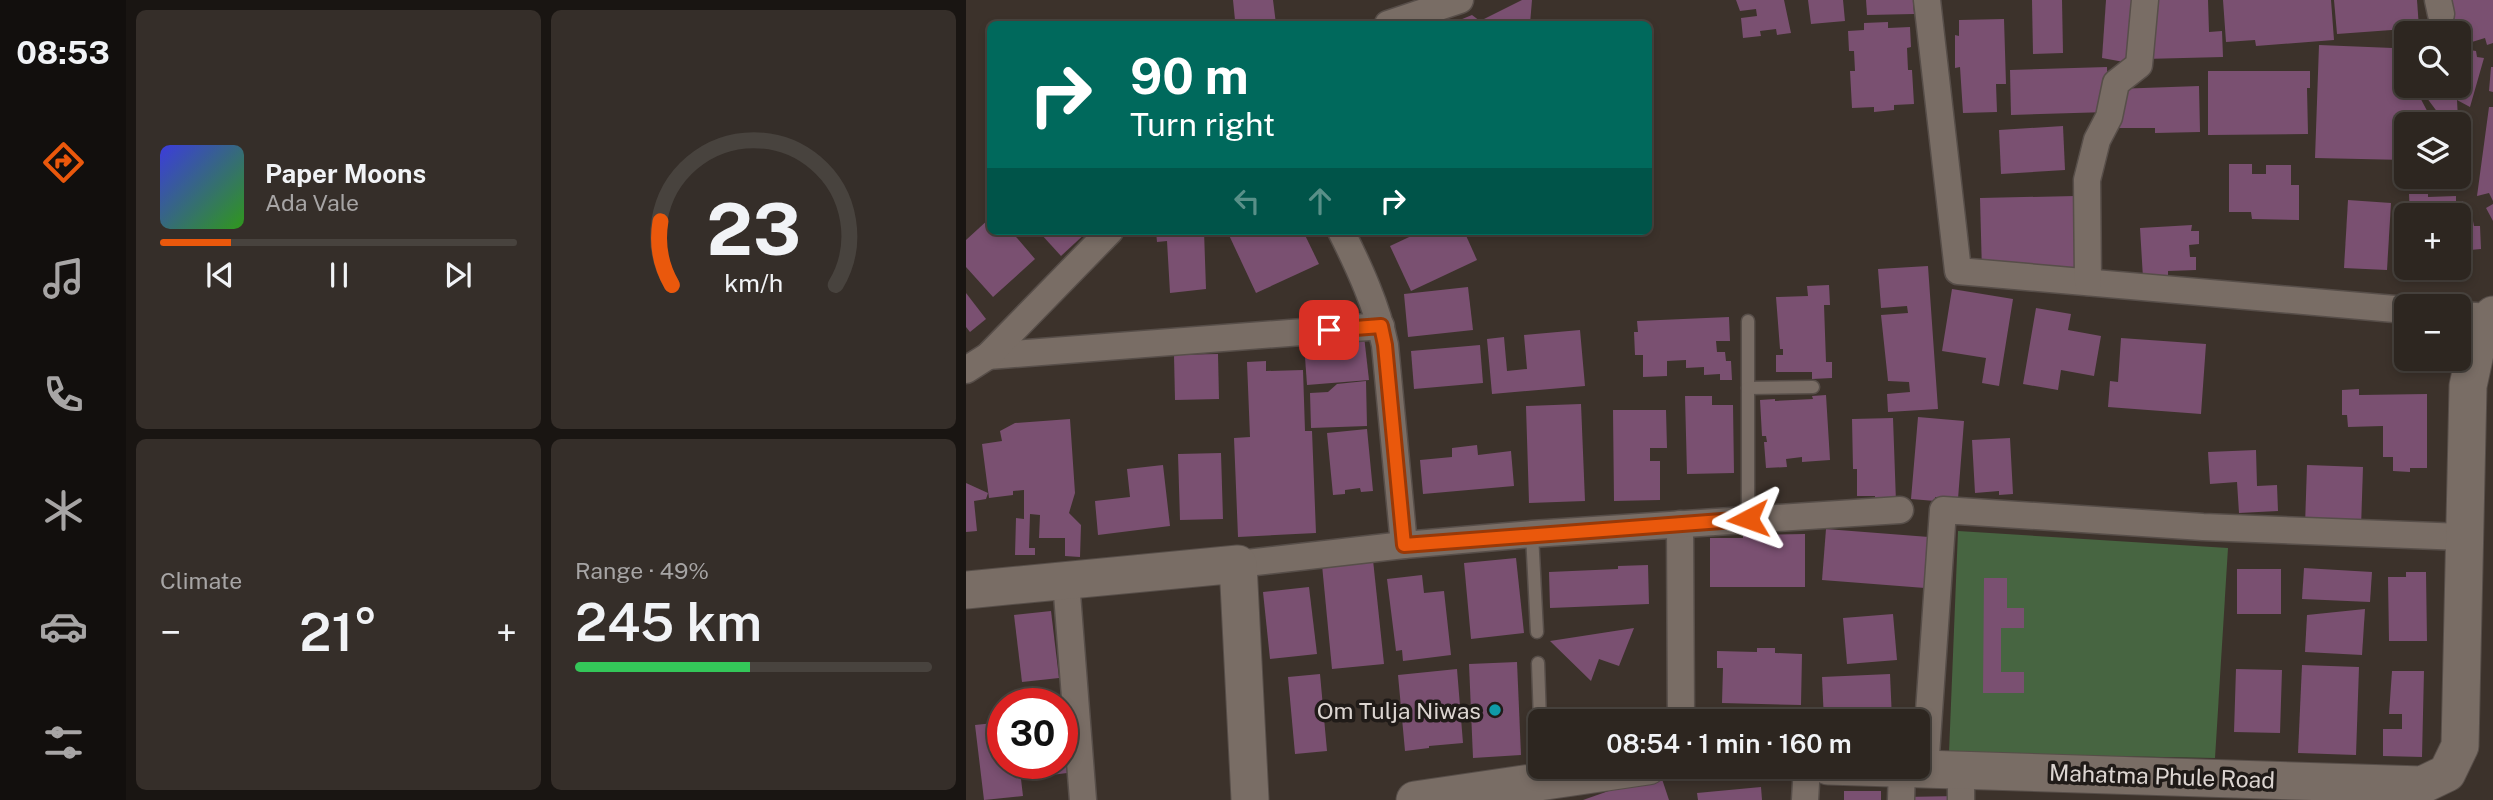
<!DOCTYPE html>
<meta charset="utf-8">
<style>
body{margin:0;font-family:"Public Sans",sans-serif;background:#352e29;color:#f1f3f6;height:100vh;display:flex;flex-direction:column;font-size:26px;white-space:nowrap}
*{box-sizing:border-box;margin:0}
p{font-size:23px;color:#a7a5a5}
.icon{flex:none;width:38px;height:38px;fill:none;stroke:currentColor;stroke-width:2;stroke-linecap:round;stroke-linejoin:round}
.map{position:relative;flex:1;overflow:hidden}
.sheet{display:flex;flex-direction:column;gap:10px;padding:10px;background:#191512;width:840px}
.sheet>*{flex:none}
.hud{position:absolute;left:21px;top:21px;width:665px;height:214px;border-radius:10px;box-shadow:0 4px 10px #0003,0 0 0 2px #48433e;background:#00695c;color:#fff;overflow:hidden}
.controls{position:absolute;left:1428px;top:21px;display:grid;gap:14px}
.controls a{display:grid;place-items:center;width:77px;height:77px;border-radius:10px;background:#2d2620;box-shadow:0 4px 10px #0003,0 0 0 2px #48433e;font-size:35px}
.speed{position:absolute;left:21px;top:688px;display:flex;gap:14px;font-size:35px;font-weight:700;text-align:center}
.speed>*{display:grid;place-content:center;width:91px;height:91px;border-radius:50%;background:#2d2620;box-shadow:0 4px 10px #0003,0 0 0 2px #48433e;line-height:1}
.speed .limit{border:10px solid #d22;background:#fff;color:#111}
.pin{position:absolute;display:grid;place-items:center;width:60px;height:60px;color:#fff;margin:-30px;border-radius:14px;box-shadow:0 4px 10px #0006}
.me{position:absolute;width:77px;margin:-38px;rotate:266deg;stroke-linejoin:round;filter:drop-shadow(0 0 5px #0008)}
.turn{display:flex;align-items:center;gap:24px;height:147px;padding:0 28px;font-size:32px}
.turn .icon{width:91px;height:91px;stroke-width:2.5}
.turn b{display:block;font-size:49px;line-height:60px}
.lanes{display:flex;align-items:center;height:66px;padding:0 28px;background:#0003;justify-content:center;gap:35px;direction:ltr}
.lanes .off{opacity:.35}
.big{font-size:52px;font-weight:600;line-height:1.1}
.sheet .card{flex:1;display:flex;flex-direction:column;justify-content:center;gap:10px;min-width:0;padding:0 24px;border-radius:10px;background:#352e29}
.sheet .dial{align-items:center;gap:0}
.dial svg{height:182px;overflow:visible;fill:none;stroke:#48433e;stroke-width:7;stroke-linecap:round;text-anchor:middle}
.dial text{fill:#f1f3f6;stroke:none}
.song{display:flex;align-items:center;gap:21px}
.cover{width:84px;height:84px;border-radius:10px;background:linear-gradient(135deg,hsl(240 70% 55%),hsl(110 70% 35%))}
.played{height:7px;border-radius:4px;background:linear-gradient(90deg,#ea580c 20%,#48433e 20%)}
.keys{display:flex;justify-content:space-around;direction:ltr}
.heat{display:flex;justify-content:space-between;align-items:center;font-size:38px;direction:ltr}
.charge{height:10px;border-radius:5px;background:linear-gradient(90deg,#34c759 49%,#48433e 0)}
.sheet .tiles{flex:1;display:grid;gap:10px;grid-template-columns:repeat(2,1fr)}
.trip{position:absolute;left:562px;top:709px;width:402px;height:70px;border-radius:10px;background:#2d2620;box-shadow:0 4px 10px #0003,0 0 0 2px #48433e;font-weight:600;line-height:70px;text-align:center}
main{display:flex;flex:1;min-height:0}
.tabs{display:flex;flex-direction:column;width:126px;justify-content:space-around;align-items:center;background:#120f0d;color:#a7a5a5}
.tabs .icon{width:49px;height:49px}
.tabs .on{color:#ea580c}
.tabs b{font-size:32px;color:#f1f3f6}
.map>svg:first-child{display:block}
.green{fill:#476541}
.building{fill:#7a5071}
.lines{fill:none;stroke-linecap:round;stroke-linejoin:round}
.lane-casing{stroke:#574e49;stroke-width:15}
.street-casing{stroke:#574e49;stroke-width:29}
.secondary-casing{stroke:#574e49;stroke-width:39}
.lane{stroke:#796d65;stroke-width:12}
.street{stroke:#796d65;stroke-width:26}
.secondary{stroke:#796d65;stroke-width:37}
.route-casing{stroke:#983908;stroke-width:18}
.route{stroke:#ea580c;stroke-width:12}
.culture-dot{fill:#0f9aa8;stroke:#201b18;stroke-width:2.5}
.labels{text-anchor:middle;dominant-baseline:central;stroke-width:7;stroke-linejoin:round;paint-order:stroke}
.poi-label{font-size:23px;fill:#dcd5d1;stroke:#201b18;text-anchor:end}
.street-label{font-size:23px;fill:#dcd5d1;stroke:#201b18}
</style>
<main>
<nav class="tabs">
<b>08:53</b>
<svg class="icon on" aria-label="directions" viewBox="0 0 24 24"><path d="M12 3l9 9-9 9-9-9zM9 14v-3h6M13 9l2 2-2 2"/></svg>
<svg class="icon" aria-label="music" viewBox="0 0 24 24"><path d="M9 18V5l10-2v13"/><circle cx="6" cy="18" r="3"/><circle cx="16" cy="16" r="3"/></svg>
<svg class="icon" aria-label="phone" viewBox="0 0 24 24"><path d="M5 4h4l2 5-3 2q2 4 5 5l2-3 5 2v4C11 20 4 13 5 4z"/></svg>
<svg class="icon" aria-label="climate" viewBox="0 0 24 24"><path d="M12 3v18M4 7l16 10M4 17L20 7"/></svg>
<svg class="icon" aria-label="car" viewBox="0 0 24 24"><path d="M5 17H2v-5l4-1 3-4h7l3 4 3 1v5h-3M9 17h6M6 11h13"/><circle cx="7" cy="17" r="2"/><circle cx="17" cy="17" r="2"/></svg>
<svg class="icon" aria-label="filters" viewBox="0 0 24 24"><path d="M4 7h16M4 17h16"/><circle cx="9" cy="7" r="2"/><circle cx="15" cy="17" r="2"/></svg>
</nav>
<section class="sheet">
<div class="tiles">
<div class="card">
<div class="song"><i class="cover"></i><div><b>Paper Moons</b><p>Ada Vale</p></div></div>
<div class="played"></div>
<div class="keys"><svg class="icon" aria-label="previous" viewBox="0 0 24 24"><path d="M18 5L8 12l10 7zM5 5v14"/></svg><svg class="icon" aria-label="pause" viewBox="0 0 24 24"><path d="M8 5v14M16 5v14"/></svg><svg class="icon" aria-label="next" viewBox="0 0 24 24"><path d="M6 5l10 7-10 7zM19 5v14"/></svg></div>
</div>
<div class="card dial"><svg viewBox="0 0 100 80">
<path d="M14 69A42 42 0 1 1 86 69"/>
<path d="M14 69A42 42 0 0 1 9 41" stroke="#ea580c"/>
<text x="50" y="56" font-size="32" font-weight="700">23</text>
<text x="50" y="72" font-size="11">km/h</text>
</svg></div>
<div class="card"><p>Climate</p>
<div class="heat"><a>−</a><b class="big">21°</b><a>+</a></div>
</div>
<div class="card"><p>Range · 49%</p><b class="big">245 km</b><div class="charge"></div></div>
</div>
</section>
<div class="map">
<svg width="1527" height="800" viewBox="0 0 1527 800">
<rect width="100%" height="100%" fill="#3c322b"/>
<!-- green -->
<polygon class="green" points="992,531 1262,548 1249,758 983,753"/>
<!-- building -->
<g class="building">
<polygon points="267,0 307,0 310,24 279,24 279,19 269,20"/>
<polygon points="556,0 566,0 564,24 484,24 506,15 514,21"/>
<polygon points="770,0 818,0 825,33 811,35 810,29 794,31 795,36 777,38 775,18 791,16 790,9 774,11"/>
<polygon points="842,0 877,0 879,21 845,24"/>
<polygon points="900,0 947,0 948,14 901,15"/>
<polygon points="1066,0 1096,0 1097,53 1067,54"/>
<polygon points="1140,0 1173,0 1171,50 1158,62 1136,58"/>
<polygon points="1185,0 1242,0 1243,32 1256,31 1257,57 1178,59"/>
<polygon points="1257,0 1365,0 1368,40 1290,46 1289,40 1260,42"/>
<polygon points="1368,0 1451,0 1453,28 1371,34"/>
<polygon points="1483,0 1527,0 1527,43 1521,45 1519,38 1496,45"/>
<polygon points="1038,19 1040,84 1030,84 1031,112 997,113 994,67 989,68 989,35 993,36 993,20"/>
<polygon points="922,22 922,28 944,27 945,47 941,48 942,70 946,70 948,104 928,105 928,110 908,112 908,107 886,108 884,71 889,71 888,51 883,51 882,31 898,30 898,23"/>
<polygon points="1353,45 1427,48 1440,72 1440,86 1448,86 1468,124 1440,124 1440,160 1349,158"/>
<polygon points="1497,49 1510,51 1511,57 1518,58 1504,107 1491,100 1492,119 1478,121 1452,86 1493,86 1493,58"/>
<polygon points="1141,67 1142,112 1045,115 1044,70"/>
<polygon points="1525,67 1527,67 1527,92 1523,91"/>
<polygon points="1242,71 1344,71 1344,88 1341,88 1342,134 1242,135"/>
<polygon points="1233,86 1234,132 1189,133 1189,128 1149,128 1149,89"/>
<polygon points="1523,107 1527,107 1527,201 1523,193 1511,196"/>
<polygon points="1097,126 1099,170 1035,174 1033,130"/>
<polygon points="1263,164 1286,164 1286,174 1300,174 1300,165 1325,165 1325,185 1333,185 1333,220 1286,219 1285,212 1263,212"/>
<polygon points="1443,194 1462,194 1462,197 1490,196 1490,202 1497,201 1497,210 1502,210 1503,221 1507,221 1508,226 1514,226 1515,249 1493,251 1493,215 1444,215"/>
<polygon points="1109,196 1111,269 1016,272 1014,198"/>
<polygon points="1382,200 1425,203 1421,270 1378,268"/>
<polygon points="1527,204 1527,221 1520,208"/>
<polygon points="24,218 24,231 45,231 69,259 27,297 0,267 0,240"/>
<polygon points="1226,225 1225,231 1233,231 1233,244 1223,245 1224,257 1230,257 1230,270 1202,271 1202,278 1177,278 1174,228"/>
<polygon points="79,231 122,231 95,256 75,234"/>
<polygon points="190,231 238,231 240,289 204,293 201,241 191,242"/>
<polygon points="267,231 337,231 353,264 290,293 262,233"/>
<polygon points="456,231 498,231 511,260 445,291 424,246"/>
<polygon points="962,266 972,409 922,412 921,394 944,392 943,382 922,381 915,315 942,313 941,306 915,308 912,269"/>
<polygon points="1450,268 1465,268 1466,275 1451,276"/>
<polygon points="863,285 864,305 858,305 860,362 866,362 866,378 846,379 846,372 810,372 810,355 817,355 817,349 814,349 810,297 842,296 841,286"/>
<polygon points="502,287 507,330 442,337 438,294"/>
<polygon points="986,289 1047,299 1033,386 1016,383 1020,358 976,351"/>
<polygon points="0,293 20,319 4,332 0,327"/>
<polygon points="1070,308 1105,314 1102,330 1135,336 1128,376 1095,370 1092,390 1057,384"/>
<polygon points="763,317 764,341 750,341 751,352 759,352 760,361 765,361 766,380 754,380 754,374 738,375 738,367 720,368 720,360 701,361 701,376 677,377 677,355 669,355 668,332 672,332 671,321"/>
<polygon points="614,330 619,386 526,394 521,339 538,337 541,371 561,369 558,335"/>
<polygon points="398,336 403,380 341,385 338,343"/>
<polygon points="1155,338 1240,344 1235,414 1142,407 1144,381 1152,382"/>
<polygon points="514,345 517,383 448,389 445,351"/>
<polygon points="252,354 253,399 209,400 208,355"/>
<polygon points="300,361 300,371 337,370 339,431 346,431 350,533 272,537 268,438 284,437 281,362"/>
<polygon points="400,381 401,426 345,428 344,393 362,392 371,384"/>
<polygon points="1393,389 1393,395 1461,394 1461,468 1444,468 1444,472 1427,471 1427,457 1417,457 1417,426 1382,427 1381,415 1376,415 1376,390"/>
<polygon points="860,395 864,460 836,462 836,457 820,459 821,467 800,468 798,442 801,442 800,436 796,436 794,400 809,399 809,401 847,399 846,396"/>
<polygon points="719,396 746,396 746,405 767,405 768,473 721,474"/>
<polygon points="615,404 619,501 563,503 560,406"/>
<polygon points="647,410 700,410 701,448 684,448 684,461 694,461 694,500 648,501"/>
<polygon points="952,417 998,421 992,499 969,497 969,501 945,499"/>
<polygon points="927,418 930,502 909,502 909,496 891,496 891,469 887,469 886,419"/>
<polygon points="104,419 109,493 103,513 115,525 114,557 99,556 99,538 73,538 74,515 64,514 63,548 69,548 69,555 49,555 50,518 58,519 58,490 47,491 47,495 23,498 16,444 36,441 34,431 49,423"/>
<polygon points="401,429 407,491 395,492 394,488 379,490 379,494 367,495 361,433"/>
<polygon points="1044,438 1047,494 1033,495 1033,491 1009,493 1006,440"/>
<polygon points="511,445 512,455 545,451 548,486 457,494 454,460 486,457 486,448"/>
<polygon points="1290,450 1291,486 1311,485 1312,511 1273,513 1271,482 1244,484 1242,452"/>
<polygon points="255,453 257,519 214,520 212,454"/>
<polygon points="197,465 204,526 132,535 129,501 164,497 161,469"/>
<polygon points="1341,465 1397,467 1395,528 1339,526"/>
<polygon points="0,483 22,493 20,499 8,501 11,531 0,532"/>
<polygon points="860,529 963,537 959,588 856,580"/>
<polygon points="839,534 839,587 744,587 744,538 777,538 777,535"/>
<polygon points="550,558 558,633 505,639 498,563"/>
<polygon points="407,560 418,664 366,669 356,565"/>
<polygon points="682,565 683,604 584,608 583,572 652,569 652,566"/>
<polygon points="1338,568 1406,572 1404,602 1336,599"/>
<rect x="1271" y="569" width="44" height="45"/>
<polygon points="1440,572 1460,572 1461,641 1423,641 1422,577 1440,577"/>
<polygon points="456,575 458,593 478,591 485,655 437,661 436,650 430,651 421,579"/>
<polygon points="1018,578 1041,578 1041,608 1058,608 1058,628 1035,628 1035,672 1058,672 1058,693 1017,693"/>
<polygon points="343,587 351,654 304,659 297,592"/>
<polygon points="1399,609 1396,655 1339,652 1341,615"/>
<polygon points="85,611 93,678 56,682 48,615"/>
<polygon points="927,614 931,660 881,664 877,618"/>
<polygon points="668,628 653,666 633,659 625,681 584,641"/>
<polygon points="791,648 809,648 809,653 836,654 835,705 756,703 757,668 751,668 751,651 791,652"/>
<polygon points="551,662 555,755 507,758 503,664"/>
<polygon points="1336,665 1393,667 1390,755 1332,753"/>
<polygon points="491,669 497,743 463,746 463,748 439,751 432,675"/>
<polygon points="1270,669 1316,670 1314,733 1268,732"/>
<polygon points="1426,671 1458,671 1456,757 1417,756 1417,729 1436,729 1436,714 1423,714"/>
<polygon points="354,674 361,751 329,754 322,677"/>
<polygon points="924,674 926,719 858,721 856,677"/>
<polygon points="37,722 37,763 96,763 98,749 101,773 55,779 57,796 18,800 9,725"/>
<polygon points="694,773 703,800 617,800"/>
<polygon points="795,787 796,800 732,800 731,793"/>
<rect x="878" y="791" width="37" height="9"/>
<polygon points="991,796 991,800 939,800 938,797"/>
</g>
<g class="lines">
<!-- lane casing -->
<g class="lane-casing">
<g id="lane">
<polyline points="782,321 782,519"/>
<polyline points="782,388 847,387"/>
<polyline points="566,534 571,632"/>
<polyline points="572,663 574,721"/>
</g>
</g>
<!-- street casing -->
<g class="street-casing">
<g id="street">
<polyline points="961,0 992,271 1440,310"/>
<polyline points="1472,0 1475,14"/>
<polyline points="422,24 494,0"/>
<path d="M375 231C393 267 411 306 419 345L438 545"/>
<polyline points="1122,282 1121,180 1131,140 1143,117 1150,83 1173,65 1179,0"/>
<polyline points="1493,315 1525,317"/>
<polyline points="22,356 415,326"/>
<polyline points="0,370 22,356 144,231"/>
<polyline points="714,524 715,721"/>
<polyline points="272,564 438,545 566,534 934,510"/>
<polyline points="100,581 117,800"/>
<polyline points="959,769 977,510 1237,527 1497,537"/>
<polyline points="839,800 841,766"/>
<polyline points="935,800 936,768"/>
<polyline points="995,800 995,789"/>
</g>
</g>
<!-- secondary casing -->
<g class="secondary-casing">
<g id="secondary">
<polyline points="0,590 272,564 284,799"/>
<polyline points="862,766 1456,785 1481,773 1494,746 1502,386 1513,335 1527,315"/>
<polyline points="449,800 682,766"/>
</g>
</g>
<!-- lane -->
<use href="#lane" class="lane"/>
<!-- street -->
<use href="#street" class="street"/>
<!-- secondary -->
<use href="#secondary" class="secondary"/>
</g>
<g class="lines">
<!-- route casing -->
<g class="route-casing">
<polyline id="route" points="363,330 415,326 419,345 438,545 782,519"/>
</g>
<!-- route -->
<use href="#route" class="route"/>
</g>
<!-- markers -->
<circle class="culture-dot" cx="529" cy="710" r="7"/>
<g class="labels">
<!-- poi labels -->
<g class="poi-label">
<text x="515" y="710">Om Tulja Niwas</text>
</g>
<!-- street labels -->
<g class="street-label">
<text transform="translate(1196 776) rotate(2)">Mahatma Phule Road</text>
</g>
</g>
</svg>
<div class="controls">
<a><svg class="icon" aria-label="search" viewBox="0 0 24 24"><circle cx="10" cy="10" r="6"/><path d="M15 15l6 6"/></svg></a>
<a><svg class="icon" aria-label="layers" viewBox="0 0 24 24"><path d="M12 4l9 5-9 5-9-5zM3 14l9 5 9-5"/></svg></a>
<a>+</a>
<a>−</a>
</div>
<div class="speed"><div class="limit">30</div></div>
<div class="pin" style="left:363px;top:330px;background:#d93025"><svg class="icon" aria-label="arrive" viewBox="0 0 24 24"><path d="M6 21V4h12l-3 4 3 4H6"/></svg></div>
<svg class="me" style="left:782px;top:519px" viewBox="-20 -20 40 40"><path d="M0-17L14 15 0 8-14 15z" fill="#ea580c" stroke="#fff" stroke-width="4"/></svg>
<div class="trip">08:54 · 1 min · 160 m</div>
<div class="hud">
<div class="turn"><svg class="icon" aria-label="right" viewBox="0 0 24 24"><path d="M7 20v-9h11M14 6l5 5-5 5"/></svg><div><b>90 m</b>Turn right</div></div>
<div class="lanes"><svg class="icon off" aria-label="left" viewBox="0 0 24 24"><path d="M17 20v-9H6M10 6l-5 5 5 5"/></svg><svg class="icon off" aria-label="ahead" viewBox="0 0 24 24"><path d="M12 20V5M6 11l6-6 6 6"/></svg><svg class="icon" aria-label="right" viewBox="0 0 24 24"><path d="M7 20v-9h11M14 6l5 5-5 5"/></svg></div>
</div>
</div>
</main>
